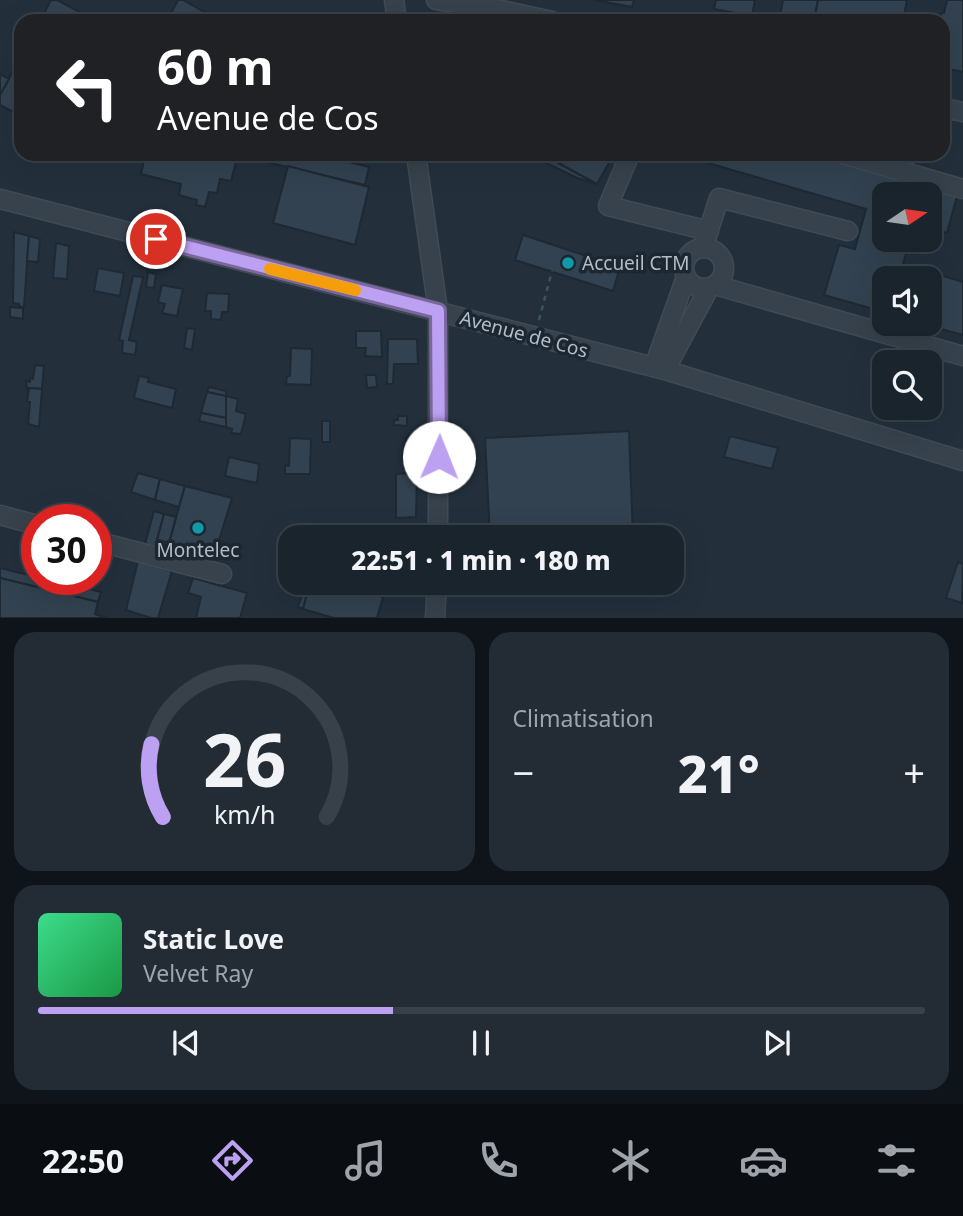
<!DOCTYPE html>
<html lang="fr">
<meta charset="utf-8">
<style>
body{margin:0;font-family:"Noto Sans",sans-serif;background:#232c35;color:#f1f3f6;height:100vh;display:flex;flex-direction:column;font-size:26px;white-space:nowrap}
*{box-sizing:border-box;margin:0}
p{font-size:23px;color:#9fa4aa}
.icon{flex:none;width:38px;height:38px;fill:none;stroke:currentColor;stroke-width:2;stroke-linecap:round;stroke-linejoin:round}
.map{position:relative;height:618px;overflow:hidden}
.side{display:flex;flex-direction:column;gap:14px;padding:14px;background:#0e1419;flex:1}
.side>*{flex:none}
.top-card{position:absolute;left:14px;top:14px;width:936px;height:147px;border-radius:21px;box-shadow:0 7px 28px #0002,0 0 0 2px #384149;background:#202124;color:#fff;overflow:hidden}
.needle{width:46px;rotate:77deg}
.tools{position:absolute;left:872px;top:182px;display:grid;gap:14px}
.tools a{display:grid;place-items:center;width:70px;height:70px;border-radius:14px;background:#1a242d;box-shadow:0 7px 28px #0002,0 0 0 2px #384149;font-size:35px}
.speed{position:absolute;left:21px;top:504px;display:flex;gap:14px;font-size:35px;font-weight:700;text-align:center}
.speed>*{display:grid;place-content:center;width:91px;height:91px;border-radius:50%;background:#1a242d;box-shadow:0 7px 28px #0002,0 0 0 2px #384149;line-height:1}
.speed .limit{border:10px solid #d22;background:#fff;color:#111}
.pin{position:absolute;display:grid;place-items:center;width:60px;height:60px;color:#fff;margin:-30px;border:4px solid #fff;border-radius:50%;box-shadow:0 2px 7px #0007}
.me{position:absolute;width:77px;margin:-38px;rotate:1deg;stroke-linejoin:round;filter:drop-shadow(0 0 5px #0008)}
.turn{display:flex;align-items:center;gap:24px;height:147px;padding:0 28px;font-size:32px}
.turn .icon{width:91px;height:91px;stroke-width:2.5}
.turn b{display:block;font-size:49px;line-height:60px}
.big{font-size:52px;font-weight:800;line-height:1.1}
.side .card{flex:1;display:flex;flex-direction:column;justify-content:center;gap:10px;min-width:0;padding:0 24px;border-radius:21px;background:#232c35}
.side .dial{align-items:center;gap:0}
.dial svg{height:182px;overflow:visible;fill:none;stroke:#384149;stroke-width:7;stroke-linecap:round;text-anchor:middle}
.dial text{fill:#f1f3f6;stroke:none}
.song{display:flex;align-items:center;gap:21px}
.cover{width:84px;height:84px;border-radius:10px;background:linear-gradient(135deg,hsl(150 70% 55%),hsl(140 70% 35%))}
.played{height:7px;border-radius:4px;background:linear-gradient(90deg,#bca0f2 40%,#384149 40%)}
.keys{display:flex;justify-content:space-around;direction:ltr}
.heat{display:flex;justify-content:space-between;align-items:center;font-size:38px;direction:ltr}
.side .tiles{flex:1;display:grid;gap:14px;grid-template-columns:1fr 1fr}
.card:last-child{grid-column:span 2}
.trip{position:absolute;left:278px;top:525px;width:406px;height:70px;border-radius:21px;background:#1a242d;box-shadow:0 7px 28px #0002,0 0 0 2px #384149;font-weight:800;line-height:70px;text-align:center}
.dock{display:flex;height:112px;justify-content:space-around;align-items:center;background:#0a0e12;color:#9fa4aa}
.dock .icon{width:49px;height:49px}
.dock .current{color:#bca0f2}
.dock b{font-size:32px;color:#f1f3f6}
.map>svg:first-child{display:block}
.building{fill:#324250;stroke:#1e2933;stroke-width:2}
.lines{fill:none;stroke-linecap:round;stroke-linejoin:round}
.minor-casing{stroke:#404b55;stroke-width:21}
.path{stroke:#3e5555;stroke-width:2.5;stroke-dasharray:5 5;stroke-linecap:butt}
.minor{stroke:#37424c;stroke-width:18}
.route-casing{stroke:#7a689d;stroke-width:18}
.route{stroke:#bca0f2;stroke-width:12}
.slow{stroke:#f59e0b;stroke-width:12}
.culture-dot{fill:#0f9aa8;stroke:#1c2731;stroke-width:2.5}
.labels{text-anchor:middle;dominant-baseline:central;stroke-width:7;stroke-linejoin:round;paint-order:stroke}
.poi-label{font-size:19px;fill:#b2bdc8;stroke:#1c2731;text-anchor:start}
.street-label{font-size:19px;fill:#b2bdc8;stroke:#1c2731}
</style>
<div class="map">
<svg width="963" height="618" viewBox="0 0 963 618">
<rect width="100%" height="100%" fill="#23303c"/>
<!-- building -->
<g class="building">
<polygon points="51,0 57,0 95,20 40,21"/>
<polygon points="178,0 183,0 220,21 167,21"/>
<polygon points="594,0 634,0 632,7"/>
<polygon points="716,0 755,0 751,21 734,21 736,13 714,9"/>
<polygon points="783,0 818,0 814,21 779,21"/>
<polygon points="818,0 907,0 903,21 814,21"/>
<polygon points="947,0 963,0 963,72 943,68 943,21 940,21 941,13 944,13"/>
<polygon points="21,56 21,116 0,105 0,95"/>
<polygon points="0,74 9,79 0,95"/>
<polygon points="162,154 238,154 231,181 220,179 217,193 209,192 205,207 196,205 197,200 179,195 181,184 141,174 145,156 160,160"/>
<polygon points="264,154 318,154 369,167 365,185 262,161"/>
<polygon points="528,154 542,154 597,184 577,178"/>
<polygon points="542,154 614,154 597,184"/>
<polygon points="677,154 812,154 957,196 947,233 929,228 929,194 884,194 884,240 910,240 903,264 963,282 963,335 923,324 929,324 929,278 884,278 884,312 824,295 839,245 855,249 866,209"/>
<polygon points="860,154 919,154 914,170"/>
<polygon points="288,166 369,187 355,245 273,223"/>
<polygon points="14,232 29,236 24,307 20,307 19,304 13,303"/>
<polygon points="523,235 620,267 613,291 515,260"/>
<polygon points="29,236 40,239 38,262 27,261"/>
<polygon points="56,243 69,246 67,279 53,278"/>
<polygon points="98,268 124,273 120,296 94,291"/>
<polygon points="148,272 156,274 154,288 146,287"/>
<polygon points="133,276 143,277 129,340 137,342 135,355 122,353 123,341 119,340"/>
<polygon points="162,285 183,289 177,316 162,313 165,304 158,302"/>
<polygon points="207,293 229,294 228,312 222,312 221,320 211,319 211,311 205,311"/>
<polygon points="10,307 23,308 23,319 10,317"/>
<polygon points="187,328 195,329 192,350 184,348"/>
<polygon points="356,331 381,331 382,357 365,356 366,348 356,348"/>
<polygon points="388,339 417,339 418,364 394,364 393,384 387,384"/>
<polygon points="291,348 312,349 311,385 286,384 287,376 290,376"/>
<polygon points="35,365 44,366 42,389 27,388 26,381 30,382 30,378 33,379"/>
<polygon points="366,375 376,375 377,387 367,388"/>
<polygon points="139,376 149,378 148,382 176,389 172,408 134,398"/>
<polygon points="209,387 226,391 226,396 207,392"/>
<polygon points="29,388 42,389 39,427 28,424 30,402 27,402"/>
<polygon points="207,392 226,396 226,418 201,413"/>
<polygon points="226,396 238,399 236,411 246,414 241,434 231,433 232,429 226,427"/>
<polygon points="201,413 226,418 226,427 199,421"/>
<polygon points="398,416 407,416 407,426 394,425 394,420 398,420"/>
<rect x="322" y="421" width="8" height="21"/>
<polygon points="629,431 633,537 490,537 485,438"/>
<polygon points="730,436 778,448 772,469 724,457"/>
<rect x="406" y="437" width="10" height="10"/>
<polygon points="290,438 311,439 310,474 285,474 285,465 289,466"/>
<polygon points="229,457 259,464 257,483 225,476"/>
<polygon points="138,473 160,479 155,500 131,492"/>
<polygon points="417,473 416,517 396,518 396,474"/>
<polygon points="160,479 185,486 179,507 155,500"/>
<polygon points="185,486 232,498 212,563 145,544 154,511 164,514 157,540 169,543"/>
<polygon points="164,514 176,517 169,543 157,540"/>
<polygon points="138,561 172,571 158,618 151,618 126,610"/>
<polygon points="958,562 963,564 962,603 946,598"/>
<polygon points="0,568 37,577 37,579 47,579 101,592 98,602 0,578"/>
<polygon points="0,578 98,602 95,614 107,618 0,618"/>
<polygon points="193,578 247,593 240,618 196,618 201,597 188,593"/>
<polygon points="303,583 310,583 303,609 298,607 304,588 302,588"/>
<polygon points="310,583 331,583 383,597 377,618 334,618 303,609"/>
</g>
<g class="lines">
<!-- minor casing -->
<g class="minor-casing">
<g id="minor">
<polyline points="394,0 397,21"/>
<polyline points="436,0 497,9 552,21"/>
<polyline points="943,108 963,112"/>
<polyline points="416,154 438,311 438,537"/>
<polyline points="630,154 608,206 709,231"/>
<polyline points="843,154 963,189"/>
<polyline points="0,199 665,370 963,461"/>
<polyline points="703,248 719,198 848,231"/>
<circle cx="704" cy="268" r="20"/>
<polyline points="715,285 963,356"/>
<polyline points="654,367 686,277"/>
<polyline points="665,370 709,288"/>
<polyline points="0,515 37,525"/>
<polyline points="96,541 222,574"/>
<polyline points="435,618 437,583"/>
</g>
</g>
<!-- path -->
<polyline class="path" points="539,320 552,271"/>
<!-- minor -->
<use href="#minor" class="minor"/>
</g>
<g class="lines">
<!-- route casing -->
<g class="route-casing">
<polyline id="route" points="156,239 438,311 439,457"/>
</g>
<!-- route -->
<use href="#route" class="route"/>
<!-- slow -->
<polyline class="slow" points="270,269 355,290"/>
</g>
<!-- markers -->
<g class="culture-dot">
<circle cx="568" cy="263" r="7"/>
<circle cx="198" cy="528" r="7"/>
</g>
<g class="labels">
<!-- poi labels -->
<g class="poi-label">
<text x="582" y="263">Accueil CTM</text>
<text x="198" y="550" text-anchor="middle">Montelec</text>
</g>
<!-- street labels -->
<g class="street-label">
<text transform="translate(524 334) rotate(15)">Avenue de Cos</text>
</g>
</g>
</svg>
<div class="tools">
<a><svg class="needle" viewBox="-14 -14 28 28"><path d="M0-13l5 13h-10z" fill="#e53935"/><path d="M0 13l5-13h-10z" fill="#9fa4aa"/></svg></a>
<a><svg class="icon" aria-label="sound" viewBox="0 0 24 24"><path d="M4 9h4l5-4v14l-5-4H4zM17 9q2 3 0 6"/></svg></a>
<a><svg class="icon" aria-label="search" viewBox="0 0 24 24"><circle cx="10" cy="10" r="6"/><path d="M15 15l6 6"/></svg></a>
</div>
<div class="speed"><div class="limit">30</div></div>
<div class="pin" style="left:156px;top:239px;background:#d93025"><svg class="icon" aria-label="arrive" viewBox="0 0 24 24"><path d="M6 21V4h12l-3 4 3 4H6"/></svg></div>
<svg class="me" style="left:439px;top:457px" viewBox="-20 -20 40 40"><circle r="19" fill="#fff"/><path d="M0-13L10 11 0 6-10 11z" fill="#bca0f2"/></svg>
<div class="trip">22:51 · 1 min · 180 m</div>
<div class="top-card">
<div class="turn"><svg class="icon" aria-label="left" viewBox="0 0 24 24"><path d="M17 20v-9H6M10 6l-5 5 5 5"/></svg><div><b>60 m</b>Avenue de Cos</div></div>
</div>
</div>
<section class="side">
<div class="tiles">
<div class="card dial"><svg viewBox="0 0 100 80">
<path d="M14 69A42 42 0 1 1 86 69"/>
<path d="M14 69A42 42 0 0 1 9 37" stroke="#bca0f2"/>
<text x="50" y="56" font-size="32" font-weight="700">26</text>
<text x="50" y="72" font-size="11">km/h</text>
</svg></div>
<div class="card"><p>Climatisation</p>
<div class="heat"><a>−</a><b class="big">21°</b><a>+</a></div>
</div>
<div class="card">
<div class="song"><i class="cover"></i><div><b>Static Love</b><p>Velvet Ray</p></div></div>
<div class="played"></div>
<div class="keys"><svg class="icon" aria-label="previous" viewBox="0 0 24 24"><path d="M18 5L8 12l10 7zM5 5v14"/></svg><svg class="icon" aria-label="pause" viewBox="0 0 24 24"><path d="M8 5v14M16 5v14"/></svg><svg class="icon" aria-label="next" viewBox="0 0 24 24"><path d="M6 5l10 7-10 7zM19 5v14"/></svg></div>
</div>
</div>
</section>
<nav class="dock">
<b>22:50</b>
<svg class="icon current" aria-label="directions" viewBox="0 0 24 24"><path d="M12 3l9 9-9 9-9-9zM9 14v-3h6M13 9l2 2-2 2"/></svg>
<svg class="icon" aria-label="music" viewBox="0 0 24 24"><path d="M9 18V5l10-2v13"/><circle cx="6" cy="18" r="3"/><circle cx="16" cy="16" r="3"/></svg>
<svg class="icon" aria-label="phone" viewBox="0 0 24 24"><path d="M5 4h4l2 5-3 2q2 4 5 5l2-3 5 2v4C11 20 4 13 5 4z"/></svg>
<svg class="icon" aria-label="climate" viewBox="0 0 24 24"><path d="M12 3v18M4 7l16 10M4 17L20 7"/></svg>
<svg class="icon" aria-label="car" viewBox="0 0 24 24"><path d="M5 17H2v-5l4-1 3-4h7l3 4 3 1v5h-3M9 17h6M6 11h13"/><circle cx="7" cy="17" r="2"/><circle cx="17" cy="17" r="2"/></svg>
<svg class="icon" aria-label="filters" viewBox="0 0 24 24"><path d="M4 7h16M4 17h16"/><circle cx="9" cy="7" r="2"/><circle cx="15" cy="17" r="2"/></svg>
</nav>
